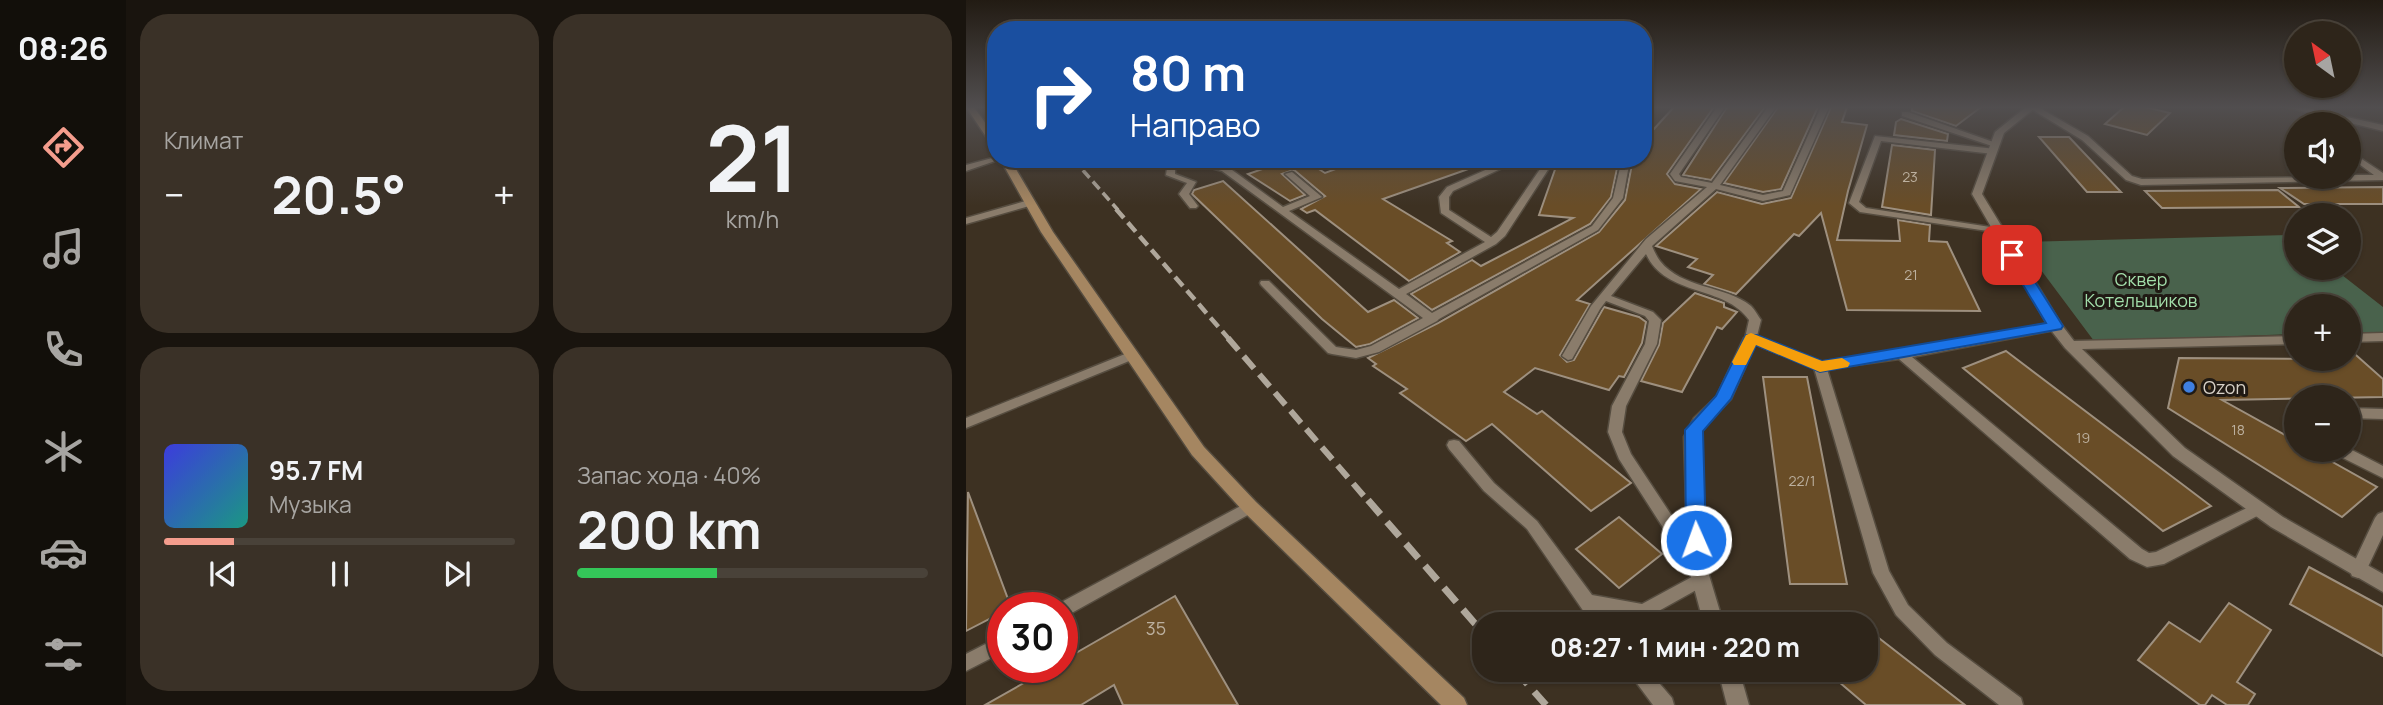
<!DOCTYPE html>
<html lang="ru">
<meta charset="utf-8">
<style>
body{margin:0;font-family:Manrope,sans-serif;background:#3a3127;color:#f1f3f6;height:100vh;display:flex;flex-direction:column;font-size:26px;white-space:nowrap}
*{box-sizing:border-box;margin:0}
p{font-size:23px;color:#a7a5a2}
.icon{flex:none;width:38px;height:38px;fill:none;stroke:currentColor;stroke-width:2;stroke-linecap:round;stroke-linejoin:round}
.map{position:relative;flex:1;overflow:hidden}
.panel{display:flex;flex-direction:column;gap:14px;padding:14px;background:#19140e;width:840px}
.panel>*{flex:none}
.top-card{position:absolute;left:21px;top:21px;width:665px;height:147px;border-radius:28px;box-shadow:0 2px 5px #0004,0 0 0 2px #494239;background:#1a4fa0;color:#fff;overflow:hidden}
.needle{width:46px;rotate:327deg}
.buttons{position:absolute;left:1318px;top:21px;display:grid;gap:14px}
.buttons a{display:grid;place-items:center;width:77px;height:77px;border-radius:50%;background:#2e251a;box-shadow:0 2px 5px #0004,0 0 0 2px #494239;font-size:35px}
.speed{position:absolute;left:21px;top:592px;display:flex;gap:14px;font-size:35px;font-weight:700;text-align:center}
.speed>*{display:grid;place-content:center;width:91px;height:91px;border-radius:50%;background:#2e251a;box-shadow:0 2px 5px #0004,0 0 0 2px #494239;line-height:1}
.speed .limit{border:10px solid #d22;background:#fff;color:#111}
.pin{position:absolute;display:grid;place-items:center;width:60px;height:60px;color:#fff;margin:-30px;border-radius:14px;box-shadow:0 4px 10px #0006}
.me{position:absolute;width:77px;margin:-38px;rotate:358deg;stroke-linejoin:round;filter:drop-shadow(0 0 5px #0008)}
.turn{display:flex;align-items:center;gap:24px;height:147px;padding:0 28px;font-size:32px}
.turn .icon{width:91px;height:91px;stroke-width:2.5}
.turn b{display:block;font-size:49px;line-height:60px}
.big{font-size:52px;font-weight:700;line-height:1.1}
.panel .tile{flex:1;display:flex;flex-direction:column;justify-content:center;gap:10px;min-width:0;padding:0 24px;border-radius:28px;background:#3a3127}
.panel .dial{align-items:center;gap:0}
.dial b{font-size:91px;line-height:1}
.song{display:flex;align-items:center;gap:21px}
.cover{width:84px;height:84px;border-radius:10px;background:linear-gradient(135deg,hsl(240 70% 55%),hsl(170 70% 35%))}
.played{height:7px;border-radius:4px;background:linear-gradient(90deg,#f49d8d 20%,#494239 20%)}
.keys{display:flex;justify-content:space-around;direction:ltr}
.heat{display:flex;justify-content:space-between;align-items:center;font-size:38px;direction:ltr}
.charge{height:10px;border-radius:5px;background:linear-gradient(90deg,#34c759 40%,#494239 0)}
.panel .tiles{flex:1;display:grid;gap:14px;grid-template-columns:repeat(2,1fr)}
.trip{position:absolute;left:506px;top:612px;width:406px;height:70px;border-radius:28px;background:#2e251a;box-shadow:0 2px 5px #0004,0 0 0 2px #494239;font-weight:700;line-height:70px;text-align:center}
main{display:flex;flex:1;min-height:0}
.dock{display:flex;flex-direction:column;width:126px;justify-content:space-around;align-items:center;background:#120f0a;color:#a7a5a2}
.dock .icon{width:49px;height:49px}
.dock .on{color:#f49d8d}
.dock b{font-size:32px;color:#f1f3f6}
.map>svg:first-child{display:block}
.green{fill:#49624c}
.building{fill:#694d27;stroke:#9e907f;stroke-width:2}
.lines{fill:none;stroke-linecap:round;stroke-linejoin:round}
.service-casing{stroke:#564d40;stroke-width:3}
.minor-casing{stroke:#564d40;stroke-width:3}
.tertiary-casing{stroke:#564d40;stroke-width:3}
.secondary-casing{stroke:#564d40;stroke-width:3}
.service{fill:#8a7c6b;fill-rule:evenodd}
.minor{fill:#8a7c6b;fill-rule:evenodd}
.tertiary{fill:#8a7c6b;fill-rule:evenodd}
.secondary{fill:#a58661;fill-rule:evenodd}
.rail-far3{stroke:#afa79b;stroke-width:3.5;stroke-dasharray:10 5;stroke-linecap:butt}
.rail-far2{stroke:#afa79b;stroke-width:4.5;stroke-dasharray:12 6;stroke-linecap:butt}
.rail-far1{stroke:#afa79b;stroke-width:6;stroke-dasharray:16 8;stroke-linecap:butt}
.rail{stroke:#afa79b;stroke-width:7;stroke-dasharray:19 10;stroke-linecap:butt}
.route{fill:#1a73e8;stroke:#114b97;stroke-width:2}
.slow{fill:#f59e0b}
.shop-dot{fill:#3f7fe0;stroke:#201a14;stroke-width:2.5}
.labels{text-anchor:middle;dominant-baseline:central;stroke-width:6;stroke-linejoin:round;paint-order:stroke}
.number-label{font-size:14px;fill:#bcb09f}
.park-label{font-size:18px;fill:#a2deaa;stroke:#201a14}
.poi-label{font-size:18px;fill:#d8d1c7;stroke:#201a14;text-anchor:start}
.near-number-label{font-size:18px;fill:#bcb09f}
</style>
<main>
<nav class="dock">
<b>08:26</b>
<svg class="icon on" aria-label="directions" viewBox="0 0 24 24"><path d="M12 3l9 9-9 9-9-9zM9 14v-3h6M13 9l2 2-2 2"/></svg>
<svg class="icon" aria-label="music" viewBox="0 0 24 24"><path d="M9 18V5l10-2v13"/><circle cx="6" cy="18" r="3"/><circle cx="16" cy="16" r="3"/></svg>
<svg class="icon" aria-label="phone" viewBox="0 0 24 24"><path d="M5 4h4l2 5-3 2q2 4 5 5l2-3 5 2v4C11 20 4 13 5 4z"/></svg>
<svg class="icon" aria-label="climate" viewBox="0 0 24 24"><path d="M12 3v18M4 7l16 10M4 17L20 7"/></svg>
<svg class="icon" aria-label="car" viewBox="0 0 24 24"><path d="M5 17H2v-5l4-1 3-4h7l3 4 3 1v5h-3M9 17h6M6 11h13"/><circle cx="7" cy="17" r="2"/><circle cx="17" cy="17" r="2"/></svg>
<svg class="icon" aria-label="filters" viewBox="0 0 24 24"><path d="M4 7h16M4 17h16"/><circle cx="9" cy="7" r="2"/><circle cx="15" cy="17" r="2"/></svg>
</nav>
<section class="panel">
<div class="tiles">
<div class="tile"><p>Климат</p>
<div class="heat"><a>−</a><b class="big">20.5°</b><a>+</a></div>
</div>
<div class="tile dial"><b>21</b><p>km/h</p></div>
<div class="tile">
<div class="song"><i class="cover"></i><div><b>95.7 FM</b><p>Музыка</p></div></div>
<div class="played"></div>
<div class="keys"><svg class="icon" aria-label="previous" viewBox="0 0 24 24"><path d="M18 5L8 12l10 7zM5 5v14"/></svg><svg class="icon" aria-label="pause" viewBox="0 0 24 24"><path d="M8 5v14M16 5v14"/></svg><svg class="icon" aria-label="next" viewBox="0 0 24 24"><path d="M6 5l10 7-10 7zM19 5v14"/></svg></div>
</div>
<div class="tile"><p>Запас хода · 40%</p><b class="big">200 km</b><div class="charge"></div></div>
</div>
</section>
<div class="map">
<svg width="1417" height="705" viewBox="0 0 1417 705">
<rect width="100%" height="100%" fill="#3d3122"/>
<!-- green -->
<polygon class="green" points="1326,235 1330,238 1330,268 1367,268 1417,307 1417,332 1383,333 1382,306 1330,306 1330,334 1128,341 1054,242"/>
<!-- building -->
<g class="building">
<polygon points="708,107 748,107 701,174 709,184 735,189 611,300 624,304 594,355 601,362 608,360 638,307 673,317 680,322 676,343 658,377 653,376 643,390 569,368 538,392 571,414 576,411 665,483 625,511 526,424 500,441 434,393 441,389 407,366 410,364 402,358 472,323 633,232 659,200 667,159 677,159 677,141"/>
<polygon points="761,107 799,107 745,180 717,175"/>
<polygon points="812,107 852,107 815,189 797,192 758,183"/>
<polygon points="865,107 881,107 876,122 901,125 882,191 871,240 934,241 932,220 964,225 963,241 981,242 1014,311 881,310 855,213 833,236 828,234 770,294 738,284 747,275 722,267 731,259 690,246 751,192 796,204 825,198"/>
<polygon points="946,107 1015,107 990,126 946,111"/>
<polygon points="1158,107 1179,107 1204,113 1181,135 1139,124"/>
<polygon points="935,119 982,134 981,141 928,135 930,122"/>
<polygon points="1073,137 1103,137 1155,192 1121,192"/>
<polygon points="926,145 969,150 965,215 916,207"/>
<polygon points="326,159 337,159 359,173 397,159 525,161 417,199 486,241 481,243 494,252 443,281 349,210 341,213 335,209 359,196 328,170 316,174 339,195 324,201 282,174"/>
<polygon points="635,159 653,159 645,197 624,224 466,310 445,294 506,260 515,266 607,218 573,215 592,161 635,162"/>
<polygon points="257,181 402,312 428,300 452,318 404,344 390,347 356,319 226,194 228,190"/>
<polygon points="1417,187 1417,204 1338,204 1314,188"/>
<polygon points="1312,190 1333,207 1196,208 1179,191"/>
<polygon points="729,293 758,303 758,307 771,312 756,329 751,327 716,392 675,381 693,345 697,323"/>
<polygon points="1382,348 1417,379 1417,397 1256,400 1330,441 1330,450 1345,450 1411,487 1376,517 1202,408 1213,358 1382,359"/>
<polygon points="1040,351 1245,506 1197,531 997,368"/>
<polygon points="797,377 841,377 881,584 824,584"/>
<polygon points="2,492 45,607 37,607 37,612 0,631"/>
<polygon points="653,517 696,554 653,588 610,549"/>
<polygon points="1343,567 1417,607 1417,656 1324,604"/>
<polygon points="209,596 272,705 157,705 148,685 115,705 19,705 86,667 96,667 96,661"/>
<polygon points="1263,603 1305,630 1271,682 1289,694 1282,705 1261,705 1246,695 1239,705 1234,705 1172,660 1203,622 1234,642"/>
<polygon points="900,628 999,705 900,705 859,670 900,670"/>
</g>
<g class="lines">
<!-- service casing -->
<g class="service-casing">
<g id="service">
<path d="M751 107H759L713 174 715 177 746 183 802 107H810L754 185 797 195 817 191 855 107H863L824 195 797 201 750 189 686 246C688 251 691 257 694 261 716 289 759 285 785 306 789 310 792 316 795 320L791 336 855 362 936 351 1089 322 1093 323 1095 326 1093 329 1089 330 946 357 1176 549 1183 553 1190 552 1287 505 1292 503 1297 505 1300 509 1297 513 1198 564 1181 567 1164 559 933 359 861 369 923 571 942 605 981 643 1055 698 1057 705H1033L969 655 930 615 907 573 848 368 781 341 779 338 783 320C759 285 700 297 680 254L645 296 687 312 695 320 691 344 660 406 656 432 665 454 737 563 735 568 729 570 723 568 653 459 642 432 646 406 679 344 683 321 679 316 640 301 634 309 606 359 602 360 596 356 625 306 680 239 741 187 709 181 704 174Z"/>
<polygon points="1062,107 1072,107 1122,136 1166,176 1176,179 1382,177 1382,175 1408,175 1382,156 1382,150 1417,173 1417,180 1175,185 1160,180 1116,140"/>
<polygon points="936,112 942,112 1033,144 1026,146 936,116"/>
<polygon points="909,136 1030,149 1031,151 1027,154 915,141 893,202 900,208 1031,228 1035,229 1035,233 894,212 883,203"/>
<polygon points="30,157 30,159 35,159 0,171 0,165"/>
<polygon points="227,159 262,167 317,207 344,196 319,174 326,172 356,197 323,211 433,289 519,242 475,213 473,197 481,187 544,159 556,159 487,191 483,197 483,210 525,237 531,232 581,159 589,159 539,236 530,244 440,294 466,313 626,226 647,198 656,159 664,159 657,198 632,230 473,319 471,321 413,352 390,358 366,354 362,353 295,285 294,283 295,281 303,281 370,347 390,350 405,346 457,318 256,171 227,163"/>
<polygon points="202,161 209,163 209,174 230,182 223,194 232,206 230,208 224,208 213,194 221,183 200,175"/>
<polygon points="164,352 168,353 170,356 168,359 0,428 0,418"/>
<polygon points="1382,408 1417,409 1417,419 1382,418"/>
<polygon points="488,440 493,441 528,483 571,521 626,595 676,604 735,572 741,574 743,579 741,584 689,613 679,625 659,625 664,617 638,612 646,625 627,625 561,529 518,491 483,449 481,445 483,441"/>
<polygon points="1382,448 1417,466 1417,478 1369,454 1367,450"/>
<polygon points="284,501 289,503 292,507 289,511 102,615 96,617 96,607 89,607 90,605"/>
<polygon points="1417,512 1417,535 1400,571 1398,576 1392,578 1386,576 1384,571 1409,518 1412,514"/>
<polygon points="37,635 37,652 0,671 0,654"/>
<polygon points="661,670 682,670 706,698 708,705 687,705"/>
</g>
</g>
<!-- minor casing -->
<g class="minor-casing">
<g id="minor">
<polygon points="1060,107 1070,107 1038,133 1016,194 1095,324 1108,341 1330,336 1330,344 1116,349 1219,448 1317,517 1417,574 1417,592 1305,527 1207,456 1099,348 1084,329 1006,194 1029,132"/>
<polygon points="1320,107 1336,107 1417,125 1417,131"/>
<polygon points="187,159 211,161 244,159 211,167"/>
<polygon points="1417,333 1417,341 1382,342 1382,334"/>
<polygon points="785,334 792,338 765,399 739,425 734,437 740,565 758,625 738,625 722,565 718,437 728,418 751,396 778,338"/>
<polygon points="752,670 773,670 783,705 761,705"/>
</g>
</g>
<!-- tertiary casing -->
<g class="tertiary-casing">
<polygon id="tertiary" points="63,200 67,201 67,205 0,224 0,218"/>
</g>
<!-- secondary casing -->
<g class="secondary-casing">
<g id="secondary">
<polygon points="0,107 8,107 30,138 30,148 27,147"/>
<polygon points="34,159 44,159 87,232 238,447 290,502 498,698 501,705 475,705 278,512 226,455 75,232"/>
</g>
</g>
<!-- service -->
<use href="#service" class="service"/>
<!-- minor -->
<use href="#minor" class="minor"/>
<!-- tertiary -->
<use href="#tertiary" class="tertiary"/>
<!-- secondary -->
<use href="#secondary" class="secondary"/>
<!-- rail-far3 -->
<polyline class="rail-far3" points="107,159 152,210"/>
<!-- rail-far2 -->
<polyline class="rail-far2" points="150,209 263,339"/>
<!-- rail-far1 -->
<polyline class="rail-far1" points="262,338 403,502"/>
<!-- rail -->
<g class="rail">
<polyline points="402,500 518,634"/>
<polyline points="549,670 580,705"/>
</g>
</g>
<!-- sky -->
<linearGradient id="sky" x2="0" y2="1"><stop stop-color="#221b13"/><stop offset="0.52" stop-color="#514e4f"/><stop offset="1" stop-color="#514e4f" stop-opacity="0"/></linearGradient>
<rect width="1417" height="206" fill="url(#sky)"/>
<!-- route -->
<polygon class="route" points="1046,251 1052,255 1097,326 1095,329 854,372 790,345 765,399 737,431 740,540 737,545 723,545 720,540 719,430 750,396 780,335 791,335 856,361 1080,323 1039,255"/>
<!-- slow -->
<polygon class="slow" points="785,333 856,361 876,358 884,363 882,367 854,372 790,345 780,365 768,365 766,362 780,335"/>
<!-- markers -->
<circle class="shop-dot" cx="1223" cy="387" r="7"/>
<g class="labels">
<!-- number labels -->
<g class="number-label">
<text x="944" y="176">23</text>
<text x="945" y="274">21</text>
<text x="1272" y="429">18</text>
<text x="1117" y="437">19</text>
<text x="836" y="480">22/1</text>
</g>
<!-- park labels -->
<g class="park-label">
<text x="1175" y="279">Сквер<tspan x="1175" dy="21">Котельщиков</tspan></text>
</g>
<!-- poi labels -->
<g class="poi-label">
<text x="1237" y="387">Ozon</text>
</g>
<!-- near-number labels -->
<g class="near-number-label">
<text x="190" y="628">35</text>
</g>
</g>
</svg>
<div class="buttons">
<a><svg class="needle" viewBox="-14 -14 28 28"><path d="M0-13l5 13h-10z" fill="#e53935"/><path d="M0 13l5-13h-10z" fill="#a7a5a2"/></svg></a>
<a><svg class="icon" aria-label="sound" viewBox="0 0 24 24"><path d="M4 9h4l5-4v14l-5-4H4zM17 9q2 3 0 6"/></svg></a>
<a><svg class="icon" aria-label="layers" viewBox="0 0 24 24"><path d="M12 4l9 5-9 5-9-5zM3 14l9 5 9-5"/></svg></a>
<a>+</a>
<a>−</a>
</div>
<div class="speed"><div class="limit">30</div></div>
<div class="pin" style="left:1046px;top:255px;background:#d93025"><svg class="icon" aria-label="arrive" viewBox="0 0 24 24"><path d="M6 21V4h12l-3 4 3 4H6"/></svg></div>
<svg class="me" style="left:730px;top:540px" viewBox="-20 -20 40 40"><circle r="17" fill="#1a73e8" stroke="#fff" stroke-width="3"/><path d="M0-11L8 9 0 5-8 9z" fill="#fff"/></svg>
<div class="trip">08:27 · 1 мин · 220 m</div>
<div class="top-card">
<div class="turn"><svg class="icon" aria-label="right" viewBox="0 0 24 24"><path d="M7 20v-9h11M14 6l5 5-5 5"/></svg><div><b>80 m</b>Направо</div></div>
</div>
</div>
</main>
